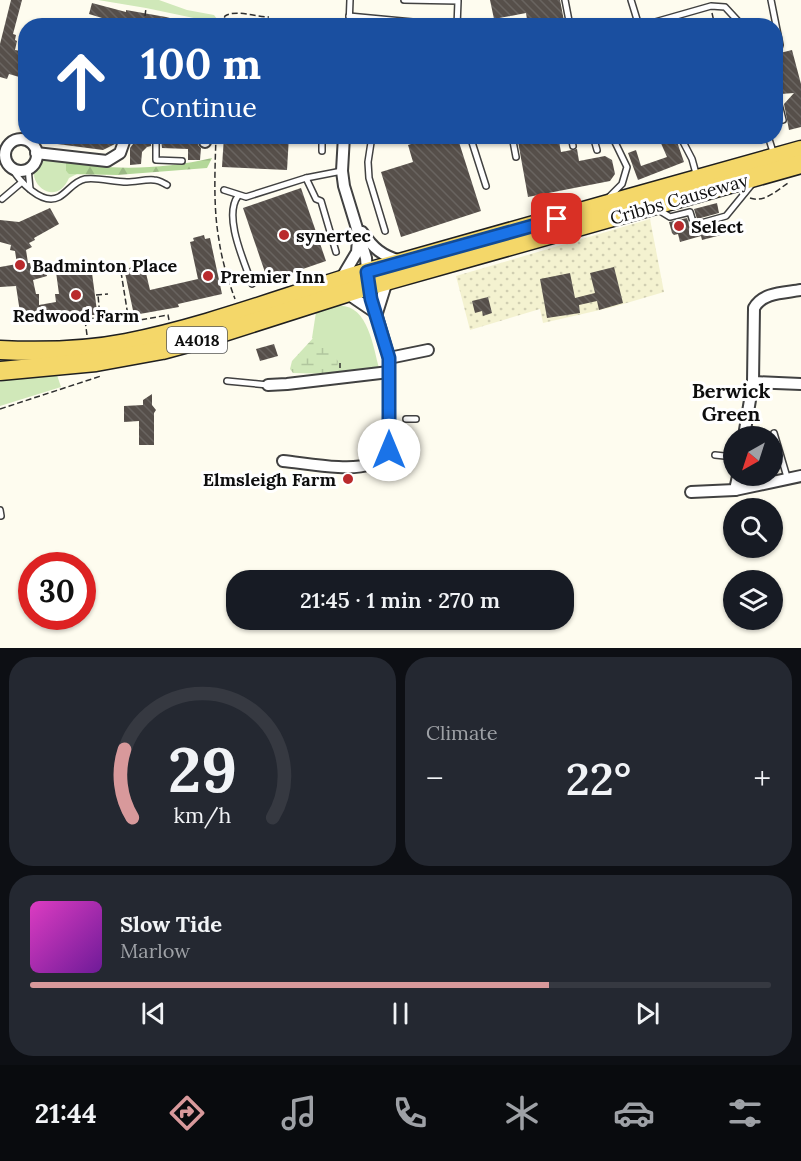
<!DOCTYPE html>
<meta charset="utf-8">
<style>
body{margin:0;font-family:Lora,serif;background:#242831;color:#f1f3f6;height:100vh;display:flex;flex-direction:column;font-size:22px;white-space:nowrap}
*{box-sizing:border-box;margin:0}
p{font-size:20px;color:#9ea1a6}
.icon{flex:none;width:33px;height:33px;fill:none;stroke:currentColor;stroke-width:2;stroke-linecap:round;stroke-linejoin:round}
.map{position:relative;height:648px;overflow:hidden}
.sheet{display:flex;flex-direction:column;gap:9px;padding:9px;background:#0d0f14;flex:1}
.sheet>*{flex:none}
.guide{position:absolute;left:18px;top:18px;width:765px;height:126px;border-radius:24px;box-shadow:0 2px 4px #0004;background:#1a4fa0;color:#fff;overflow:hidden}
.needle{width:39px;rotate:219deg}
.controls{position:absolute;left:723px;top:426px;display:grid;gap:12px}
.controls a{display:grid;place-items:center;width:60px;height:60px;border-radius:50%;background:#171b24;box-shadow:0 2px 4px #0004;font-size:30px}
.speed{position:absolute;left:18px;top:552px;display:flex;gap:12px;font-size:30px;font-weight:700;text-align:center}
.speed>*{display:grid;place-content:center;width:78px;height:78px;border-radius:50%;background:#171b24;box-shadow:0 2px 4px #0004;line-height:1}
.speed .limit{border:9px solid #d22;background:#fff;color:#111}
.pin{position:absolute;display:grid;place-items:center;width:51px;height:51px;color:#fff;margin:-26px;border-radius:12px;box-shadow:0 3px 9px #0006}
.me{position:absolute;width:66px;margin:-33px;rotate:0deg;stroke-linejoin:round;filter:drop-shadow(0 0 4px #0008)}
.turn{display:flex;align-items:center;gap:21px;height:126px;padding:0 24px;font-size:27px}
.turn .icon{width:78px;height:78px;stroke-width:2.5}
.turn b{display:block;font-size:42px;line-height:51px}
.big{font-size:45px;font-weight:600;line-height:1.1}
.sheet .widget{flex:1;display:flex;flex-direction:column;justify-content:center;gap:9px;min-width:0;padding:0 21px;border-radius:24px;background:#242831}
.sheet .dial{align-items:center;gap:0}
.dial svg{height:156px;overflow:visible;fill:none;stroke:#363941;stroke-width:7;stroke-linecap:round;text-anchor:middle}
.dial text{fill:#f1f3f6;stroke:none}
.song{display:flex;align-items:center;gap:18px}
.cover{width:72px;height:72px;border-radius:9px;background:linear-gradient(135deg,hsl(310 70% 55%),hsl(280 70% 35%))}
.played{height:6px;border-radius:3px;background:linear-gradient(90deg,#d8999b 70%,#363941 70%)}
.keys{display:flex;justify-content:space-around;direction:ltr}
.heat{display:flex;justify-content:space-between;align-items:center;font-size:33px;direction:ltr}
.sheet .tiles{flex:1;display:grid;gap:9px;grid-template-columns:1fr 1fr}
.widget:last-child{grid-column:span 2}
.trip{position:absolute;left:226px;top:570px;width:348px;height:60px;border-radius:24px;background:#171b24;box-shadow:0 2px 4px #0004;font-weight:600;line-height:60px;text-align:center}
.dock{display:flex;height:96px;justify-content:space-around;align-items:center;background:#090b0e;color:#9ea1a6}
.dock .icon{width:42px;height:42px}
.dock .on{color:#d8999b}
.dock b{font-size:27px;color:#f1f3f6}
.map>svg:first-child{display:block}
.farmland{fill:url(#farmland-dots)}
.grass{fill:#d0e8b9}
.forest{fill:url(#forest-firs)}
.wetland{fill:url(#wetland-marsh)}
.building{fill:url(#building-back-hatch)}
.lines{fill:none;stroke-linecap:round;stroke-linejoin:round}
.lane-casing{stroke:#414141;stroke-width:8}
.street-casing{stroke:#414141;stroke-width:14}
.primary-casing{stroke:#1f1f1f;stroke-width:21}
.path{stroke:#303030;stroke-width:1.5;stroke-dasharray:6 3;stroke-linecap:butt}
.lane{stroke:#fff;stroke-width:5}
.street{stroke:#fff;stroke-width:10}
.primary{stroke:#f4d769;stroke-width:18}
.route-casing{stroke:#114b97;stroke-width:15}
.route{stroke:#1a73e8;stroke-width:10}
.poi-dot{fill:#b92a2c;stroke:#fff;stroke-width:2}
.labels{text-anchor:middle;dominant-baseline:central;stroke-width:6;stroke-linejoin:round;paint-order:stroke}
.shield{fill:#fff;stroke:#565656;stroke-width:1.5}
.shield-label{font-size:16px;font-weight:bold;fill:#0e0e0e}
.street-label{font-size:18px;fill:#0e0e0e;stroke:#fff}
.poi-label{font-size:18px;font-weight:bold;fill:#0e0e0e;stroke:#fff;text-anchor:start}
.neighbourhood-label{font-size:20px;font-weight:bold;fill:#0e0e0e;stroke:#fff}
</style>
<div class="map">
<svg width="801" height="648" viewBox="0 0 801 648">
<defs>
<pattern id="farmland-dots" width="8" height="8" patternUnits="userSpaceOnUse" patternTransform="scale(1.5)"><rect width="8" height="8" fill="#f4f2d0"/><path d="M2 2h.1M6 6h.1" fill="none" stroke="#d0ceb1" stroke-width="1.8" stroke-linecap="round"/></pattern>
<pattern id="forest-firs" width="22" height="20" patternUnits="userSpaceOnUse" patternTransform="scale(1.5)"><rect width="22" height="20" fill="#b4d899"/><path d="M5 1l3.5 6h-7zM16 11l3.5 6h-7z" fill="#9ab883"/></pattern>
<pattern id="wetland-marsh" width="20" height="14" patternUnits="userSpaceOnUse" patternTransform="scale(1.5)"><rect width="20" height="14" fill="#d0e8b9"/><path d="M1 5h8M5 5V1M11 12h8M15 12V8" fill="none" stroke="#b1c69e"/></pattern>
<pattern id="building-back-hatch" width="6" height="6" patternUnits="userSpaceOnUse" patternTransform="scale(1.5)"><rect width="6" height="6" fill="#564f4a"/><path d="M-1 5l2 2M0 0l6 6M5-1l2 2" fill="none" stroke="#696460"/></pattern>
</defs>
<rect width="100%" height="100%" fill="#fefcef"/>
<!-- farmland -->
<polygon class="farmland" points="650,219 664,292 613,307 543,323 540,309 470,330 456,276"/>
<!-- grass -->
<g class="grass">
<polygon points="98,0 159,0 187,10 214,15 217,19 215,25 207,25 208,21 146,8"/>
<path d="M44 159 66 162V171L69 173 77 174 69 178C54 213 16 174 44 159Z"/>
<path d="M337 306C368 303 373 347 379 368L334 373 338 361 312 338 316 312Z"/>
<polygon points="39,374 57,375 61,387 0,406 0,382 24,375"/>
</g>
<!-- forest -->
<path class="forest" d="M212 158 207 168 117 175 69 174 66 171V162C114 171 165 169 212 158Z"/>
<!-- wetland -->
<polygon class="wetland" points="315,336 320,338 338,361 337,370 330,374 293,373 290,369 292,361"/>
<!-- building -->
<g class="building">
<polygon points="11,0 22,0 13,34 16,35 15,40 17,41 15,50 26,52 26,79 9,74 7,79 0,77 0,44"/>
<polygon points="490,0 560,0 565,26 528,26 526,13 494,19"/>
<polygon points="92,3 126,12 126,10 166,17 189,23 188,26 155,26 154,20 149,18 143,20 140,26 128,26 89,14"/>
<polygon points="792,50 801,84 801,127 789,130 784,104 794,93 781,94 777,88 776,54"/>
<polygon points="42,136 88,136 101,138 104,136 118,136 115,144 103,150 42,142"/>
<polygon points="139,136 151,136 151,146 147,147 142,152 141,164 130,165 130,148"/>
<polygon points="224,136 289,136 287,170 222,167"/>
<polygon points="436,136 457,136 481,211 401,237 381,172 413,162 408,145"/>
<polygon points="517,136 558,136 561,152 577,149 579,161 605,156 612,160 615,174 610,181 528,197"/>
<polygon points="671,136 675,136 684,162 638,180 628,153 636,150 641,166 667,157 660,141"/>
<polygon points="161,137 198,137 198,145 201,148 200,160 188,160 188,149 162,148"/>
<polygon points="301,188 326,261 268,281 243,208"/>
<polygon points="717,203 719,213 697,219 694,209"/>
<polygon points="50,208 59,224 34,238 35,240 29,243 32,247 26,250 28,263 30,263 32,273 46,272 47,276 33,280 36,294 39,294 39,305 56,302 55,294 59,294 56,272 90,269 90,273 92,273 97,311 95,311 95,315 91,315 92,317 54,323 53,316 21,319 16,286 0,287 0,267 17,264 15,251 10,250 11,245 0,242 0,220 19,222"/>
<polygon points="687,218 690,227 693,230 722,222 725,234 702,240 701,236 680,242 678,234 674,235 672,233 669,222"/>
<polygon points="204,235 205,239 210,238 222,294 178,304 179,307 134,315 125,273 130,272 129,268 139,266 140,270 145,269 150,290 198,279 190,242 194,241 193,238"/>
<polygon points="614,267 623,303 599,310 597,301 579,305 580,313 547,318 540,279 570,273 575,298 595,293 590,273"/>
<polygon points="488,297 492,313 483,316 482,311 475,313 472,301"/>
<polygon points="274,344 278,356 260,361 256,349"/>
<polygon points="152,394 152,405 156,410 154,413 154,445 139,445 139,421 124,422 124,406 143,405 143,400"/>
</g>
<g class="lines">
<!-- lane casing -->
<g class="lane-casing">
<g id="lane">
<polyline points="404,0 458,1 457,26"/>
<polyline points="565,0 570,26"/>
<polyline points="631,0 639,26"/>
<polyline points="771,0 780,45 779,48 776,49"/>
<polyline points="349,16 455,26"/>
<polyline points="349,26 350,0"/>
<polyline points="641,26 711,6 725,7 738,21 740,26"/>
<polyline points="776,93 783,120"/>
<polyline points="156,136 156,160 182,161"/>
<polyline points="372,136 368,162 369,178 385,231"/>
<polyline points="470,136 486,186"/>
<polyline points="512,136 516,157"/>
<polyline points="571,136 573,146"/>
<polyline points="593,136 597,150"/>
<polyline points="680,136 692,159 697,177"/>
<polyline points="768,136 774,155"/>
<polyline points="296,138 322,139"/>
<polyline points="322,151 322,136"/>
<path d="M12 168C19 181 42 206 59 197 68 192 74 181 85 179 98 177 113 182 127 182 136 182 146 179 154 180 159 180 163 183 167 185"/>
<polyline points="28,168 30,189"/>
<polyline points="306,178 316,199 321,201 336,252"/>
<polyline points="224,190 246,197 306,178 342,171"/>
<path d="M238 196C223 216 244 261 252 284"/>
<polyline points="608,198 622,184 627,167 612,136"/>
<polyline points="2,199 22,182"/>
<polyline points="657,209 670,217 690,212 694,225 726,216 753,183"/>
<polyline points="227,381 268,385"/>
<polyline points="406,419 416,419"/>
<polyline points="774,433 787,477"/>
<polyline points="715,455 734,457"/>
<polyline points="0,510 1,516"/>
</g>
</g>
<!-- street casing -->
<g class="street-casing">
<g id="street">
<polyline points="147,26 148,25"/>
<polyline points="205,136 205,142"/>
<circle cx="21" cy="155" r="16"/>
<polyline points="36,153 107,161 120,153 126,136"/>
<path d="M362 232C373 248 382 256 401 261"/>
<polyline points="341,279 357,252 358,240"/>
<polyline points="348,294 376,313"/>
<polyline points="377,313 387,281"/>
<polyline points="389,358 428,350"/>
<polyline points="753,382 801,384"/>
<polyline points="268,385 287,384 389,372"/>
<path d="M744 436 753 382 754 308C763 292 784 293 801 290"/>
<path d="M283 461C305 463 350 472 370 464 378 461 383 456 389 450V358L368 286 366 258 344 186 342 171 344 136"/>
<polyline points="735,490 738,476"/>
<polyline points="691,492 735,490 801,476"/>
</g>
</g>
<!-- primary casing -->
<g class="primary-casing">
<g id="primary">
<path d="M0 350C42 352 85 351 126 343 212 326 294 293 378 269 519 228 660 190 801 150"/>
<polyline points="0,371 96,362 162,350 199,340 368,286 801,164"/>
</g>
</g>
<!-- path -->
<g class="path">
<polyline points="712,13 715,26"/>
<polyline points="145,16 146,8"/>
<path d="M221 26 225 16C237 9 255 17 269 17"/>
<path d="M216 136C215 170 213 207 219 240 222 261 228 280 235 299"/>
<path d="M750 198C764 203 776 191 788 183"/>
<polyline points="121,272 129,322 168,315 169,320"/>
<polyline points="96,295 108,294"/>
<polyline points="87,335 85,320 100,317 98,295"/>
<polyline points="340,363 340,368"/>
<polyline points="0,409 101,376"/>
</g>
<!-- lane -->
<use href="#lane" class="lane"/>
<!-- street -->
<use href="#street" class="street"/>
<!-- primary -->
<use href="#primary" class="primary"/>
</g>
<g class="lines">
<!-- route casing -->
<g class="route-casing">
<polyline id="route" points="389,450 389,358 371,299 367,272 557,219"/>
</g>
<!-- route -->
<use href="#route" class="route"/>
</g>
<!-- markers -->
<g class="poi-dot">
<circle cx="679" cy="226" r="6"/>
<circle cx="284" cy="235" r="6"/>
<circle cx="20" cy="265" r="6"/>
<circle cx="208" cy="276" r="6"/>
<circle cx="76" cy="295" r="6"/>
<circle cx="348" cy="479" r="6"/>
</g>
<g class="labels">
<!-- shield labels -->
<rect class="shield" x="167" y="327" width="60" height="26" rx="4.5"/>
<g class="shield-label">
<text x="197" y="340">A4018</text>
</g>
<!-- street labels -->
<g class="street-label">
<text transform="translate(679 199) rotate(-16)">Cribbs Causeway</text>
</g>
<!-- poi labels -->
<g class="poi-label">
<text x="691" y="226">Select</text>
<text x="296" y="235">synertec</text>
<text x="32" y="265">Badminton Place</text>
<text x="220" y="276">Premier Inn</text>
<text x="76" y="315" text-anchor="middle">Redwood Farm</text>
<text x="336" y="479" text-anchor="end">Elmsleigh Farm</text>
</g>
<!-- neighbourhood labels -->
<g class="neighbourhood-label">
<text x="731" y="390">Berwick<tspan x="731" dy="23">Green</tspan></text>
</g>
</g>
</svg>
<div class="controls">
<a><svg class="needle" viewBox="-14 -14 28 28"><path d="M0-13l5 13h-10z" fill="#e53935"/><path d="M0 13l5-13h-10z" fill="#9ea1a6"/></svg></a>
<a><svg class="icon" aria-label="search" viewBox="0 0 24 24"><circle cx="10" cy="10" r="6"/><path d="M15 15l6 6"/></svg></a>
<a><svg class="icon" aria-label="layers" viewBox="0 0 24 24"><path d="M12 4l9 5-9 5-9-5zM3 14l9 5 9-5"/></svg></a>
</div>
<div class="speed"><div class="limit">30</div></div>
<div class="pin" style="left:557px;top:219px;background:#d93025"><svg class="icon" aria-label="arrive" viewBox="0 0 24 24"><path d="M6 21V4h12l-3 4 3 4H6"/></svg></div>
<svg class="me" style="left:389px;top:450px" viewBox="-20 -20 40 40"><circle r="19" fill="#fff"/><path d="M0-13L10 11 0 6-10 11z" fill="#1a73e8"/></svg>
<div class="trip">21:45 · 1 min · 270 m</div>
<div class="guide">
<div class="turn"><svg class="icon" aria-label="ahead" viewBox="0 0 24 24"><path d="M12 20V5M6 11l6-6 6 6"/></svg><div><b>100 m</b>Continue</div></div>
</div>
</div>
<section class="sheet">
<div class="tiles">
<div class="widget dial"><svg viewBox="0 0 100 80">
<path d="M14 69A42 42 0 1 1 86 69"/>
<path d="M14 69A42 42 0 0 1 10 34" stroke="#d8999b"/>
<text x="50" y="56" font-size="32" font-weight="700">29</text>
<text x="50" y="72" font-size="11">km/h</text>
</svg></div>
<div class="widget"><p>Climate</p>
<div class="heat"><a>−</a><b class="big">22°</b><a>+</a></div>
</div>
<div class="widget">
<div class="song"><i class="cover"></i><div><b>Slow Tide</b><p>Marlow</p></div></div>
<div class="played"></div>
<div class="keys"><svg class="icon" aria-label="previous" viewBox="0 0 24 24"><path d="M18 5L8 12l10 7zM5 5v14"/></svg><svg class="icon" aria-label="pause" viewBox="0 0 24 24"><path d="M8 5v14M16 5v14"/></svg><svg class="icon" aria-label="next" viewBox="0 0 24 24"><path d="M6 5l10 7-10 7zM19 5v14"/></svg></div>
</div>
</div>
</section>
<nav class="dock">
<b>21:44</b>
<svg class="icon on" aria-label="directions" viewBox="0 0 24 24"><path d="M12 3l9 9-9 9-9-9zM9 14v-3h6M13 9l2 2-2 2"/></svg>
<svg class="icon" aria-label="music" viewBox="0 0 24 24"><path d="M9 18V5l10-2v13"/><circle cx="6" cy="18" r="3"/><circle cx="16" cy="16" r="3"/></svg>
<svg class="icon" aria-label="phone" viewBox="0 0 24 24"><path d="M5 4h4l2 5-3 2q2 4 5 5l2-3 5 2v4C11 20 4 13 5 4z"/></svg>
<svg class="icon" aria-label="climate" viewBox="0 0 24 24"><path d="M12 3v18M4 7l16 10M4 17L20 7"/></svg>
<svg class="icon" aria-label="car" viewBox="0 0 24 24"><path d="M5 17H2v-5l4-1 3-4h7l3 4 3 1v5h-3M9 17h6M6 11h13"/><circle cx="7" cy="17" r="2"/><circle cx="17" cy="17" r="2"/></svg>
<svg class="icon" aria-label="filters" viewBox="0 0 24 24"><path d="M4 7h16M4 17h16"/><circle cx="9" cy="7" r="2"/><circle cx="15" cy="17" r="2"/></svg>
</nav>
